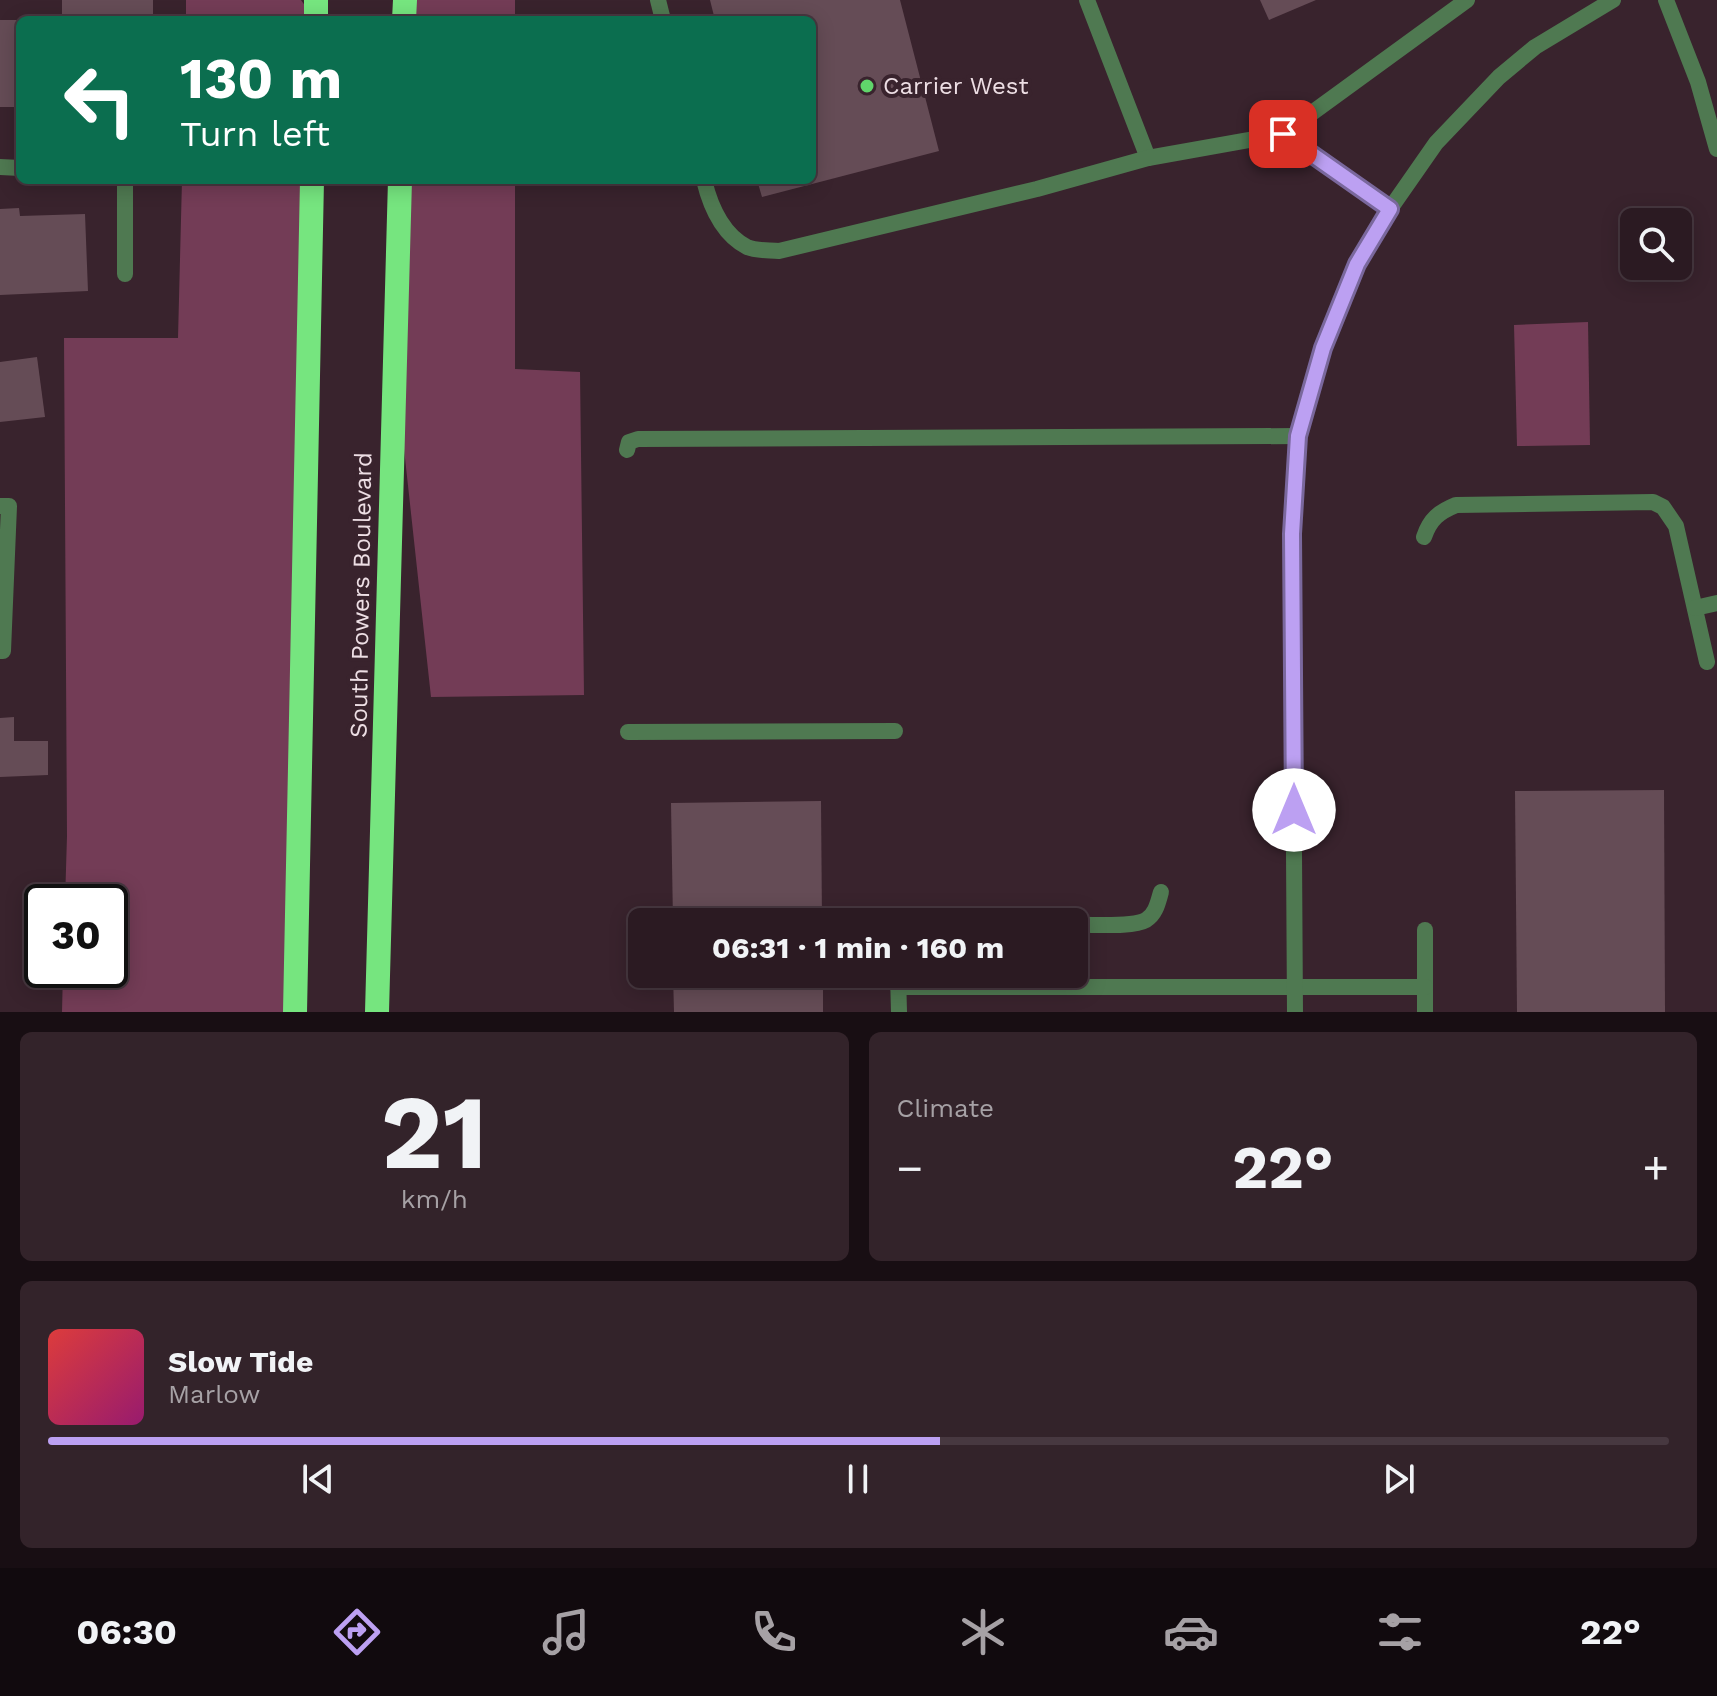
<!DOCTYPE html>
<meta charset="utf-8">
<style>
body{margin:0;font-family:"Work Sans",sans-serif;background:#33232a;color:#f1f3f6;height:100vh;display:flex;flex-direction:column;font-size:30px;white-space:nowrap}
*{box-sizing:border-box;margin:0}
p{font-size:26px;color:#a6a1a5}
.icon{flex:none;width:44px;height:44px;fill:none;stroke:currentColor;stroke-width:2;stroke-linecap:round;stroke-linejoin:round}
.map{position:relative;height:1012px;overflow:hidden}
.side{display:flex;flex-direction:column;gap:20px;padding:20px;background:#180e13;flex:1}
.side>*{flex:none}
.guide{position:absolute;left:16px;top:16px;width:800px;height:168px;border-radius:12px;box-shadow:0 4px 20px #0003,0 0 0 2px #473840;background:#0b6e4f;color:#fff;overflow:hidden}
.buttons{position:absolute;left:1620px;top:208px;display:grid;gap:16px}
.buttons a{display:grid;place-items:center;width:72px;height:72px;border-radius:12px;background:#2b1a22;box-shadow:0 4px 20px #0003,0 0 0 2px #473840;font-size:40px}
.speed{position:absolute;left:24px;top:884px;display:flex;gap:16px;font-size:40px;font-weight:700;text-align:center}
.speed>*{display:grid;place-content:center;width:104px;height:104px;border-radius:50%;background:#2b1a22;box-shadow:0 4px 20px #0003,0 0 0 2px #473840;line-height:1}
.speed .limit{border:4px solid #111;border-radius:12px;background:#fff;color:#111}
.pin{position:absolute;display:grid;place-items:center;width:68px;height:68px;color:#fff;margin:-34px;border-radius:16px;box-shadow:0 4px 12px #0006}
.me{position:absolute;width:88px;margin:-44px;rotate:0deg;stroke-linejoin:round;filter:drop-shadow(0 0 6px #0008)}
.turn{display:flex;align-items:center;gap:28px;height:168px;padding:0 32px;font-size:36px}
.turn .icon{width:104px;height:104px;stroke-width:2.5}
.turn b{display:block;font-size:56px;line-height:68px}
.big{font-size:60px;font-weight:700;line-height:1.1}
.side .card{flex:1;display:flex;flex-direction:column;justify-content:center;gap:12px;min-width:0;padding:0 28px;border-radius:12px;background:#33232a}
.side .dial{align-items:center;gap:0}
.dial b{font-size:104px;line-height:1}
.song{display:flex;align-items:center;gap:24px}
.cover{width:96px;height:96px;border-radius:12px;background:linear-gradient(135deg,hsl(0 70% 55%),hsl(320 70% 35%))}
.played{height:8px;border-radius:4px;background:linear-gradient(90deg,#bca0f2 55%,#473840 55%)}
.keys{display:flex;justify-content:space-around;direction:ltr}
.heat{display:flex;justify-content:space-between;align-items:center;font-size:44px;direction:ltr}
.side .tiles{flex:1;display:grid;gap:20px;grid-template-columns:1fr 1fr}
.card:last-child{grid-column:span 2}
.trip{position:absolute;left:628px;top:908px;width:460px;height:80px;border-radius:12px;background:#2b1a22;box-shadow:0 4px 20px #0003,0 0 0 2px #473840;font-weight:700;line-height:80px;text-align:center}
.menu{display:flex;height:128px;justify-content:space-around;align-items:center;background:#110a0e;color:#a6a1a5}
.menu .icon{width:56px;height:56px}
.menu .current{color:#bca0f2}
.menu b{font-size:36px;color:#f1f3f6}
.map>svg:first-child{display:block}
.green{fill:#733c56}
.building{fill:#654c56}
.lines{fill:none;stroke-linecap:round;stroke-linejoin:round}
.lane{stroke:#4f7951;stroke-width:16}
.street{stroke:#4f7951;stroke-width:16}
.highway{stroke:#76e57f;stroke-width:24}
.route-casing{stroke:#7a689d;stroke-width:20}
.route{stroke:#bca0f2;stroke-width:14}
.poi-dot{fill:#60d56b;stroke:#39232d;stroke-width:3}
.labels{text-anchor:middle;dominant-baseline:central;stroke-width:8;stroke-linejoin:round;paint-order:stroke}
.poi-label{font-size:24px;fill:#eddee4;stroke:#39232d;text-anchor:start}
.street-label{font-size:24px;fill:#eddee4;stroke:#39232d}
</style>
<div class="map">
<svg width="1717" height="1012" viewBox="0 0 1717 1012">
<rect width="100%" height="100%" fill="#39232d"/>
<!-- green -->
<g class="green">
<polygon points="186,0 301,0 315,20 186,20"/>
<polygon points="405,0 515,0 515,20 404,20"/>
<polygon points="182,180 313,180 298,1012 62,1012 63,970 110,970 110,902 65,902 67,836 64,338 178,338"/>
<polygon points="400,180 515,180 515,369 580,372 584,695 431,697 395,366"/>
<polygon points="1588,322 1590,445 1517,446 1514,325"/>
</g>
<!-- building -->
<g class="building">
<rect x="62" y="0" width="91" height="20"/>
<polygon points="710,0 900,0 939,151 762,197 757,180 812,180 812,20 715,20"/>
<polygon points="1260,0 1316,0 1269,20"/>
<rect x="0" y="20" width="20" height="87"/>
<polygon points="19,208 20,216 85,214 88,291 0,295 0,209"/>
<polygon points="37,357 45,417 0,422 0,362"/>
<polygon points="14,717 14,741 48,741 48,775 0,777 0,718"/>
<polygon points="1664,790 1665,1012 1517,1012 1515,791"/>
<polygon points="821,801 822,922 673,922 671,803"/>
<polygon points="673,974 823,974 823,1012 674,1012"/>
</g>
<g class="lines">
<!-- lane -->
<g class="lane">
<polyline points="658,0 663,20"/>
<polyline points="1087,0 1148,158"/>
<polyline points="1283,134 1467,0"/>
<path d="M704 180C710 205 722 234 747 247 756 251 769 250 779 251L1037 189 1148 158 1283 134 1390 209"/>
<polyline points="627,450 629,442 638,439 1298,436"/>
<path d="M1424 537C1430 519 1439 512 1456 505L1653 502 1663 507 1676 526 1707 662"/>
<polyline points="1695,608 1717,603"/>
<polyline points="628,732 895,731"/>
<path d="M1074 925C1091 924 1132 928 1146 920 1156 914 1158 902 1161 892"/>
<polyline points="1425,930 1425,1012"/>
<polyline points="898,974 899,1012"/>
<polyline points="898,987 1425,987"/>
</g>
<!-- street -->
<g class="street">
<polyline points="1666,0 1698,82 1717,149"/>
<polyline points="0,167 20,168"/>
<polyline points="125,180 125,274"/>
<polyline points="0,506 9,506 3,651 0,651"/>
<polyline points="1295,1012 1292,534 1298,436 1323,348 1357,264 1390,209 1436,143 1499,77 1535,47 1613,0"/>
</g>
<!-- highway -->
<g class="highway">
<polyline points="316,20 316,0"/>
<polyline points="404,20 405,0"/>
<polyline points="295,1012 312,180"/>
<polyline points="377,1012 400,180"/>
</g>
</g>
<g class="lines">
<!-- route casing -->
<g class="route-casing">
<polyline id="route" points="1283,134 1390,209 1357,264 1323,348 1298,436 1292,534 1294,810"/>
</g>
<!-- route -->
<use href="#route" class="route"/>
</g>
<!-- markers -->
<circle class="poi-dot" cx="867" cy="86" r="8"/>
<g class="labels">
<!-- poi labels -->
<g class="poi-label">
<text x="883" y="86">Carrier West</text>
</g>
<!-- street labels -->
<g class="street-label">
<text transform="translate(361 595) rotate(-89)">South Powers Boulevard</text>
</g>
</g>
</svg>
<div class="buttons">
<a><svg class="icon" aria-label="search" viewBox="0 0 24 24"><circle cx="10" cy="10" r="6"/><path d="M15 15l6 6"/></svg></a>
</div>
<div class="speed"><div class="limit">30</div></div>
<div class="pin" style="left:1283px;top:134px;background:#d93025"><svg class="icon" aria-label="arrive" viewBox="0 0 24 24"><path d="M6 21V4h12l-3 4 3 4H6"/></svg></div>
<svg class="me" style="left:1294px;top:810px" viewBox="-20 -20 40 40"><circle r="19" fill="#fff"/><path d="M0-13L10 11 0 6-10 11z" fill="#bca0f2"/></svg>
<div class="trip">06:31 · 1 min · 160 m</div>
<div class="guide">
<div class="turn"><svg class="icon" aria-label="left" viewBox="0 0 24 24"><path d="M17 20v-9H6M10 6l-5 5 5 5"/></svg><div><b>130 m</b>Turn left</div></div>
</div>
</div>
<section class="side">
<div class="tiles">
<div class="card dial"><b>21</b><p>km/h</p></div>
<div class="card"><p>Climate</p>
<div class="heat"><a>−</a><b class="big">22°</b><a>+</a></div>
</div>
<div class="card">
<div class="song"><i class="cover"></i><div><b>Slow Tide</b><p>Marlow</p></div></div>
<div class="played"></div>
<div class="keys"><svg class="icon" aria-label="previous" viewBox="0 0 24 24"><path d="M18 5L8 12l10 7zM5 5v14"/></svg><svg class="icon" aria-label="pause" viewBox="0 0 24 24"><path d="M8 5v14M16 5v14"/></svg><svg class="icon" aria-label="next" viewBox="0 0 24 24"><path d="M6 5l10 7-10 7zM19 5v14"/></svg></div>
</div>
</div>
</section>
<nav class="menu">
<b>06:30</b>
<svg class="icon current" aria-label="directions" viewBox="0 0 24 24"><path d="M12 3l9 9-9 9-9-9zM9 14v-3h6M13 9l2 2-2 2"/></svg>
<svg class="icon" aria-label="music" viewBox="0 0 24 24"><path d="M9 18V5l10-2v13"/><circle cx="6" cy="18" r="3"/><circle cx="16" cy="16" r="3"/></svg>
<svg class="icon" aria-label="phone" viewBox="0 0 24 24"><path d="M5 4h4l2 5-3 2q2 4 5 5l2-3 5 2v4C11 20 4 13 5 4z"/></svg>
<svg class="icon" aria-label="climate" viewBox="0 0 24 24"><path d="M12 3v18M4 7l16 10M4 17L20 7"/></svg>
<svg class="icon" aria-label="car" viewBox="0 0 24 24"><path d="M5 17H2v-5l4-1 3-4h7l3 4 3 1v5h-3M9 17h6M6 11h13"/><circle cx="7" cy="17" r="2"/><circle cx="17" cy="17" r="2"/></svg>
<svg class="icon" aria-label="filters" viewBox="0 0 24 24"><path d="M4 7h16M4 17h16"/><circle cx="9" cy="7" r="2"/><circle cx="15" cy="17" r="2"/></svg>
<b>22°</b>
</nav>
